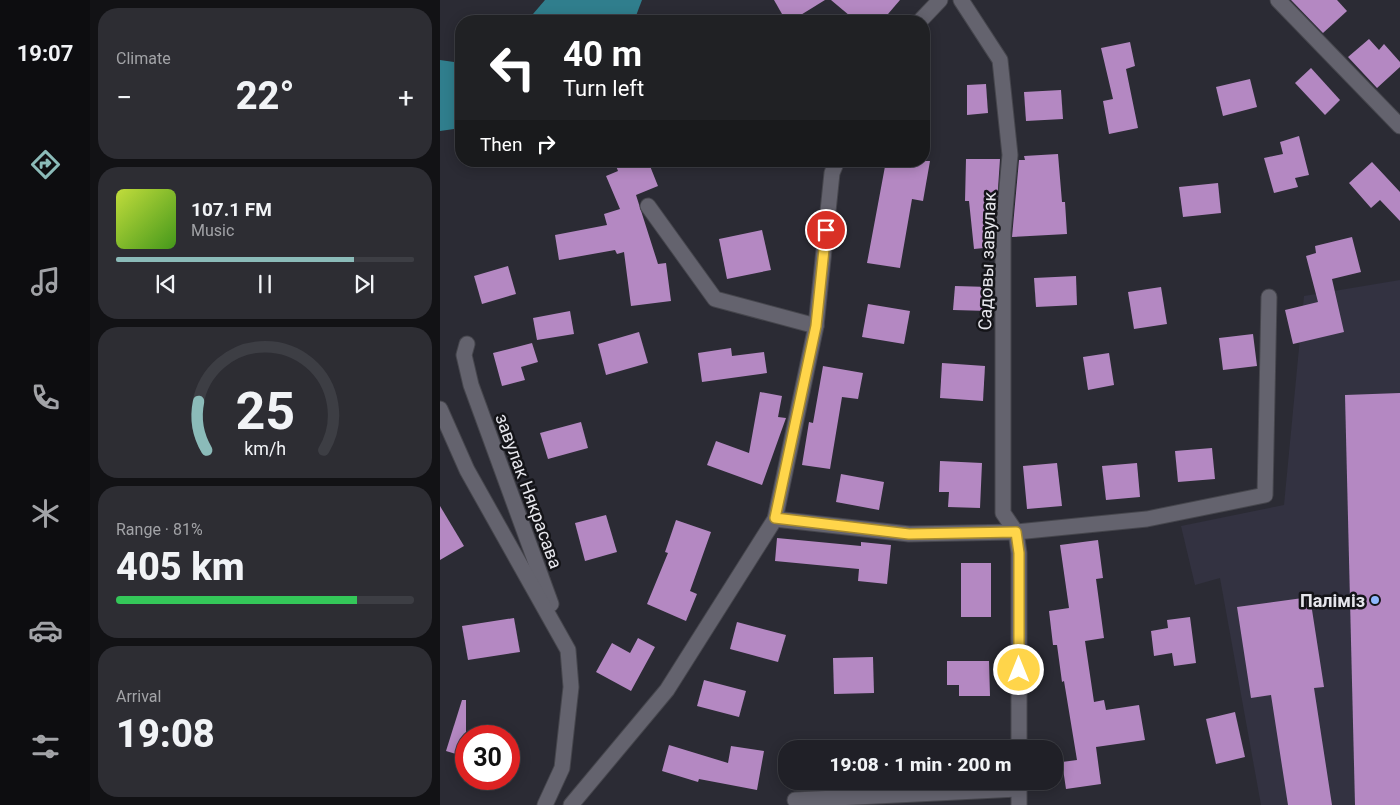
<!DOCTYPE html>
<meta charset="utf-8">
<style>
body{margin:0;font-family:Roboto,sans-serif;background:#2d2d33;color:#f1f3f6;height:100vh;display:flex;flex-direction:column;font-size:19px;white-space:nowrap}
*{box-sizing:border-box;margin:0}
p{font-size:16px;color:#a2a3a7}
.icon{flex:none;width:28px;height:28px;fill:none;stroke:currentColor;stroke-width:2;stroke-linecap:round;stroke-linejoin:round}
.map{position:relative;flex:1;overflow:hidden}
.sheet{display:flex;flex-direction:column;gap:8px;padding:8px;background:#121215;width:350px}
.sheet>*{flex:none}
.guide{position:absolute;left:15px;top:15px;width:475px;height:152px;border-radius:20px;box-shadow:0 2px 12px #0003,0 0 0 1px #3d3e44;background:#202124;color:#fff;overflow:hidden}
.speed{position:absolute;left:15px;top:725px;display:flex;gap:10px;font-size:25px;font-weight:700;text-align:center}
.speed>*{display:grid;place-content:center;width:65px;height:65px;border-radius:50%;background:#202027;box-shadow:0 2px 12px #0003,0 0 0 1px #3d3e44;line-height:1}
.speed .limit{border:8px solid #d22;background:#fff;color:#111}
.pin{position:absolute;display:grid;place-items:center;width:42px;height:42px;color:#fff;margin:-21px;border:2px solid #fff;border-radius:50%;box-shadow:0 1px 5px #0007}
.me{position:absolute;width:55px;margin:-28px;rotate:0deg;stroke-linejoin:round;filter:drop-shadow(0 0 4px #0008)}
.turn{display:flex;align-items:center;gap:18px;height:105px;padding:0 25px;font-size:22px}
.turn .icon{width:65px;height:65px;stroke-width:2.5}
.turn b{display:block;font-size:35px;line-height:42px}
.then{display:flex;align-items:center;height:48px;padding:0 25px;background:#0003;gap:10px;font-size:19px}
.big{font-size:38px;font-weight:800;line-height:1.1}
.sheet .card{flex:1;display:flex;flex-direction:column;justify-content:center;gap:8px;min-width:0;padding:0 18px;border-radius:20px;background:#2d2d33}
.sheet .dial{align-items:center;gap:0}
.dial svg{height:130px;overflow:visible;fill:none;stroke:#3d3e44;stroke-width:7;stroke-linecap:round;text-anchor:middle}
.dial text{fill:#f1f3f6;stroke:none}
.song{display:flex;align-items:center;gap:15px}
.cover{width:60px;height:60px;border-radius:8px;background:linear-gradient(135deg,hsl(70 70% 55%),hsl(100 70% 35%))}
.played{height:5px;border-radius:2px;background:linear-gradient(90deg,#8bbbb9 80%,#3d3e44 80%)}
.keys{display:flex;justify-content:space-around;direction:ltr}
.heat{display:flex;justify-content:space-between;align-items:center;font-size:28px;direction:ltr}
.charge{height:8px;border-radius:4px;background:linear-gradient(90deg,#34c759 81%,#3d3e44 0)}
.trip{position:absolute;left:338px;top:740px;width:285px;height:50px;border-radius:20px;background:#202027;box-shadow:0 2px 12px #0003,0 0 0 1px #3d3e44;font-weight:800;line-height:50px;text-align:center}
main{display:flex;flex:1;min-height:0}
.tabs{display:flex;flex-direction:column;width:90px;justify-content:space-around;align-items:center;background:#0d0d10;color:#a2a3a7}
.tabs .icon{width:35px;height:35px}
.tabs .active{color:#8bbbb9}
.tabs b{font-size:22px;color:#f1f3f6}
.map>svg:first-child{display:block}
.built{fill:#333241}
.water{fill:#307e8d}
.building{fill:#b488c2}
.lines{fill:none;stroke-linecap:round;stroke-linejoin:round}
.minor-casing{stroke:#46464d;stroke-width:17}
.minor{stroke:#64636e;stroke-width:15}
.route-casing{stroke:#a68a30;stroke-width:12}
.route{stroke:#ffd54a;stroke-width:9}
.poi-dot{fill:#8fb8fd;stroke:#141418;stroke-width:2}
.labels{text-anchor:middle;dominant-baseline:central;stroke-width:5;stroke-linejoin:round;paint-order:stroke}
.street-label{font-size:18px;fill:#e6e6ec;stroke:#141418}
.poi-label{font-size:18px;font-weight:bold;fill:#e6e6ec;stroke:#141418;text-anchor:end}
</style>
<main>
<nav class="tabs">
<b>19:07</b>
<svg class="icon active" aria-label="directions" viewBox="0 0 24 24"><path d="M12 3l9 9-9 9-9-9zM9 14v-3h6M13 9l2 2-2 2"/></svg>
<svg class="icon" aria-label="music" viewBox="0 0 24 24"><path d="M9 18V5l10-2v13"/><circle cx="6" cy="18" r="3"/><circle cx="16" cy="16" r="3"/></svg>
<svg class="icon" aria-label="phone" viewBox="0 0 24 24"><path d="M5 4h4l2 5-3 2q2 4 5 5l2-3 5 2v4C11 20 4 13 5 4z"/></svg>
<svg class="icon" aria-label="climate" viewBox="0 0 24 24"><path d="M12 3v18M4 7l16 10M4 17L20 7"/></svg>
<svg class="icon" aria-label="car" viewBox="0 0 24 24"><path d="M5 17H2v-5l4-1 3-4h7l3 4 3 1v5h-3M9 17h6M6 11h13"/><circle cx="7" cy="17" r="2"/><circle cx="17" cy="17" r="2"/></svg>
<svg class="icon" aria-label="filters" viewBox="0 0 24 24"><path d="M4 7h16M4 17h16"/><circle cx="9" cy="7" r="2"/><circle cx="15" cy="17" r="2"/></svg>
</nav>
<section class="sheet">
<div class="card"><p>Climate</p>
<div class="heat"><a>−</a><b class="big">22°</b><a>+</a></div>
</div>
<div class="card">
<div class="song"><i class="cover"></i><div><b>107.1 FM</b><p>Music</p></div></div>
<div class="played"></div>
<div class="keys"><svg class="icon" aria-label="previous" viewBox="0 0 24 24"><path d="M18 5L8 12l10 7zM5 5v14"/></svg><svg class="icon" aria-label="pause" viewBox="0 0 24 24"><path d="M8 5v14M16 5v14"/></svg><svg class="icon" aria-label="next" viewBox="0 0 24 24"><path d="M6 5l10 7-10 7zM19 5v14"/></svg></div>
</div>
<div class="card dial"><svg viewBox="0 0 100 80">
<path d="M14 69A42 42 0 1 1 86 69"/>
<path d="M14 69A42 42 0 0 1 9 39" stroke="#8bbbb9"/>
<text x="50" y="56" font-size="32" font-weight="700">25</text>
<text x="50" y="72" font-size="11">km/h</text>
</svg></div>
<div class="card"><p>Range · 81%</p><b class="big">405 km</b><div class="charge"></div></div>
<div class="card"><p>Arrival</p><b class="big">19:08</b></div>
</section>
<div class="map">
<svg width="960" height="805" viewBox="0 0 960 805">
<rect width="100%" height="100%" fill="#2b2b34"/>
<!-- built -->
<polygon class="built" points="960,280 960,805 821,805 780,578 755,585 741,526 844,505 864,296"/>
<!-- water -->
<g class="water">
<polygon points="105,0 202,0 194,21 87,21"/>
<polygon points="0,60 21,63 21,128 0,131"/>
</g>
<!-- building -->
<g class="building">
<polygon points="334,0 385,0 351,21 346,21"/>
<polygon points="391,0 460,0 442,21 416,21"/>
<polygon points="851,0 897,0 907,11 883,33"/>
<polygon points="929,39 939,50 944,44 960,62 960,67 937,88 908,57"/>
<polygon points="690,42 695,66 686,69 698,128 669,134 663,101 673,99 661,48"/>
<polygon points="871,68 900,100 885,115 855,83"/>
<polygon points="810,79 817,107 783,116 776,87"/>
<polygon points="546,84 548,113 527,115 527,85"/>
<polygon points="621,90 623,119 586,121 584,92"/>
<polygon points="859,136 869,175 855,178 858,187 834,193 824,158 843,154 840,142"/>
<polygon points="618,154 622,202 625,202 627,234 572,237 579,160 585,160 584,156"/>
<polygon points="526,159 560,159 554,247 534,249 529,201 525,201"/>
<polygon points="174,161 208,161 218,186 196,195 218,264 226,263 231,301 191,306 184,252 177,254 175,250 119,260 115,235 167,225 164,214 180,209 166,176 178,171"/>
<polygon points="446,161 490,161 483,201 472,199 460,268 427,263"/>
<polygon points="932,162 960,192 960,221 940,200 931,208 909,183"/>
<polygon points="778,183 781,213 743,217 739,187"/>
<polygon points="322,230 331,270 287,279 279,239"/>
<polygon points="912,237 921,272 892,279 904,332 853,344 845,310 878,302 866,256 876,253 875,246"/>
<polygon points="68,266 76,294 42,304 34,276"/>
<polygon points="636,276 637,305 596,307 594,278"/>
<polygon points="515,286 550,287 549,311 513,310"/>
<polygon points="721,287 727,324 694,329 688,292"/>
<polygon points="428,304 470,311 464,344 422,337"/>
<polygon points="130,311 134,334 97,340 93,318"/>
<polygon points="199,332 208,363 166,375 158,344"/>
<polygon points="813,334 817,366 783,370 779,338"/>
<polygon points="92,343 98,362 81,367 85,380 62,386 53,353"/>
<polygon points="291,348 292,356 324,352 327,373 262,382 258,353"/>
<polygon points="669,353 674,385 648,390 643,357"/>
<polygon points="502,363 545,366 543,401 500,398"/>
<polygon points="383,366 423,373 418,399 402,397 390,469 362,465 369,422 373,423"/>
<polygon points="320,392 342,396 338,417 346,418 322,485 267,465 276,441 309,453"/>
<polygon points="960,393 960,805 915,805 905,395"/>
<polygon points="141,422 148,448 108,459 100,433"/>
<polygon points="772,448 775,479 738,482 735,451"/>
<polygon points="500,461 542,463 540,508 508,507 509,492 499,492"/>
<polygon points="617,463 622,506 587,509 583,466"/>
<polygon points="697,463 700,497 666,500 662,466"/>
<polygon points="401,474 444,482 439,510 396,502"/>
<polygon points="0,506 24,546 0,560"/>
<polygon points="166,515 177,552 145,561 135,523"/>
<polygon points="236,520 271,532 250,591 257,594 246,621 207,604 228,553 225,552"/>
<polygon points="337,538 421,546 421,542 451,545 447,584 418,581 419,569 335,561"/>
<polygon points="658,540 663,578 656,579 664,638 645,641 654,702 664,700 666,710 699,705 705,740 656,747 661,784 626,789 622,762 637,760 624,681 622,682 617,645 613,645 609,611 629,608 620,545"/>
<rect x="521" y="563" width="30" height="54"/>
<polygon points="870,597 884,687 874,688 892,805 848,805 831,695 811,698 797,607"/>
<polygon points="750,617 756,663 734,666 732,653 714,656 711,631 728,628 727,620"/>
<polygon points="74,618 80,652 28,660 22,626"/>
<polygon points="297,622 346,635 338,662 290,649"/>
<polygon points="198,638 215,647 191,691 156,672 172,643 190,653"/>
<polygon points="433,657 434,693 394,694 393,658"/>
<polygon points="507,661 549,661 550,696 519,696 519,685 507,685"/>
<polygon points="264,680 306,691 299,717 257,706"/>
<polygon points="22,700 26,700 26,757 6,751"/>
<polygon points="795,712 805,757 776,764 766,719"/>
<polygon points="229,745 288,763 291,746 324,751 317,790 259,779 258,782 222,771"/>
</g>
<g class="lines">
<!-- minor casing -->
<g class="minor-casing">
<g id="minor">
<polyline points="521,0 560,60 570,155 563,232 563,513 576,532 579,553 579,749"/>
<polyline points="838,0 960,126"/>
<polyline points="480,21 500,0"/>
<polyline points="208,206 275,299 376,326"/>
<polyline points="27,344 24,355 31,385 111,604"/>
<polyline points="0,409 27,470 128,650 131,687 122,768 105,805"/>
<polyline points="335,519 469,534 576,532 707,519 825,495 829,297"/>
<polyline points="579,781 579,805"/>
<polyline points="355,800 579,789"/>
<polyline points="131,805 227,690 335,519 376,326 392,173 397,161"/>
</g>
</g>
<!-- minor -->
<use href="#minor" class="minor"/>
</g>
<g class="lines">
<!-- route casing -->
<g class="route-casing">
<polyline id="route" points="386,230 376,326 335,518 469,534 576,532 579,553 579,670"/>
</g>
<!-- route -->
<use href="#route" class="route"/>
</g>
<!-- markers -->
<circle class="poi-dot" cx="935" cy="600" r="5"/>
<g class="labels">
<!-- street labels -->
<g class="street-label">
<text transform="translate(547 261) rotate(-88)">Садовы завулак</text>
<text transform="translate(89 491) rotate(70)">завулак Някрасава</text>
</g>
<!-- poi labels -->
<g class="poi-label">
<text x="925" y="600">Паліміз</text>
</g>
</g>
</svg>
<div class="speed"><div class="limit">30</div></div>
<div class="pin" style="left:386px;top:230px;background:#d93025"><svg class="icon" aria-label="arrive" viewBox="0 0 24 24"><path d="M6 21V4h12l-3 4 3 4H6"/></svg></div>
<svg class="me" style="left:579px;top:670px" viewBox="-20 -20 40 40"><circle r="17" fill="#ffd54a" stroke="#fff" stroke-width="3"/><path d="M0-11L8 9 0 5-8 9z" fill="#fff"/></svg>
<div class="trip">19:08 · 1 min · 200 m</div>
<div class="guide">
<div class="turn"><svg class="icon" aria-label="left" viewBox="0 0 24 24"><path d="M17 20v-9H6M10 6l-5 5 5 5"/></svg><div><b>40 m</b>Turn left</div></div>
<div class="then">Then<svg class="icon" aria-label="right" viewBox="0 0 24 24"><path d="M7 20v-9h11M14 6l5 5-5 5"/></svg></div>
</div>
</div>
</main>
